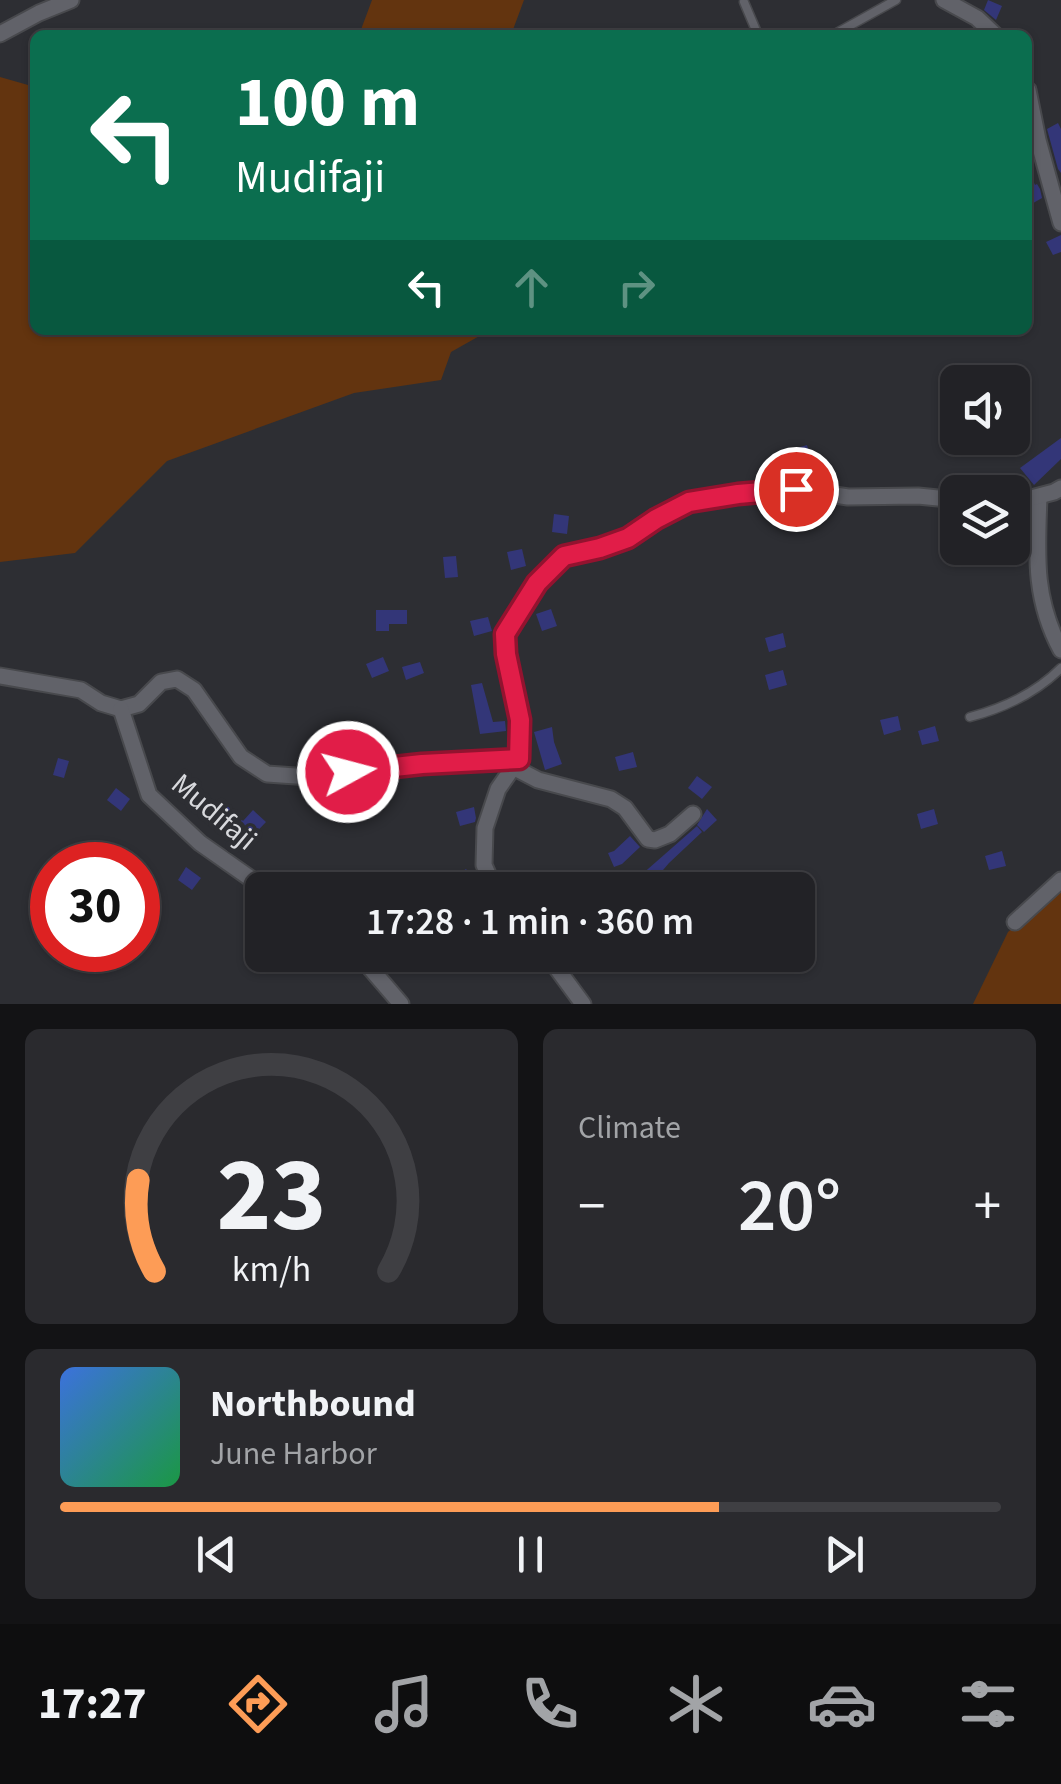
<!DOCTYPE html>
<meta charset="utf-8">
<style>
body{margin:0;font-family:"Source Sans 3",sans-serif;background:#2a2a2e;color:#f1f3f6;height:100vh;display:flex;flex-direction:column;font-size:38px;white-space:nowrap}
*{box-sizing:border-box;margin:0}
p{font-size:32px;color:#a2a4a7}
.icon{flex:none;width:55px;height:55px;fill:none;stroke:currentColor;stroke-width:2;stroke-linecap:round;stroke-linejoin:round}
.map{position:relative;height:1004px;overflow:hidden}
.details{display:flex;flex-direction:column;gap:25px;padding:25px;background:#131315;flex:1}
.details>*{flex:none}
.hud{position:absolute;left:30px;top:30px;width:1002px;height:305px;border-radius:15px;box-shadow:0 2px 8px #0004,0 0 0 2px #3f3f43;background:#0b6e4f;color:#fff;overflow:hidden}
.controls{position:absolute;left:940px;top:365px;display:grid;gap:20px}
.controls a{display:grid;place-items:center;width:90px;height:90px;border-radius:15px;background:#222226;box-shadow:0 2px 8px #0004,0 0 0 2px #3f3f43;font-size:50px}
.speed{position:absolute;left:30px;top:842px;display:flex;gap:20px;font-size:50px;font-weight:700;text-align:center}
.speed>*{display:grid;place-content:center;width:130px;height:130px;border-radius:50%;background:#222226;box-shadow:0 2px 8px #0004,0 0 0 2px #3f3f43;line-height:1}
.speed .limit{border:15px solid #d22;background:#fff;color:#111}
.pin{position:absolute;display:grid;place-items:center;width:85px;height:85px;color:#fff;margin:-42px;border:5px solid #fff;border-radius:50%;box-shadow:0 2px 10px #0007}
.me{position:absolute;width:110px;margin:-55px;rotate:83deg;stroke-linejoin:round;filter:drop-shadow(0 0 8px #0008)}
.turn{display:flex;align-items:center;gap:35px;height:210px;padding:0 40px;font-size:45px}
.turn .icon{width:130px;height:130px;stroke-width:2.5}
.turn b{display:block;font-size:70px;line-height:85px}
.lanes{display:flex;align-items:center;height:95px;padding:0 40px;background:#0003;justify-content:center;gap:50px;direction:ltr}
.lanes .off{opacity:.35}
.big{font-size:75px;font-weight:600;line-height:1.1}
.details .tile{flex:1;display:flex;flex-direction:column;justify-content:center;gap:15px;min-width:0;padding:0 35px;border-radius:15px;background:#2a2a2e}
.details .dial{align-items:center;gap:0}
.dial svg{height:260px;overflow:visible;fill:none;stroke:#3f3f43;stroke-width:7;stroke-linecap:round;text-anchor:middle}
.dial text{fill:#f1f3f6;stroke:none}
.song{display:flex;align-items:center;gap:30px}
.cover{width:120px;height:120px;border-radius:15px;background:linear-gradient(135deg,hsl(220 70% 55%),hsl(140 70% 35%))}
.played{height:10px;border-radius:5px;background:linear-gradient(90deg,#fd9c56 70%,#3f3f43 70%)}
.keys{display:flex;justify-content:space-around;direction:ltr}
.heat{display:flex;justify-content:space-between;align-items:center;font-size:55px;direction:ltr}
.details .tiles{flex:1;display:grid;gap:25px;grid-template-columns:1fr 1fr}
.tile:last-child{grid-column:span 2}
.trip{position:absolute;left:245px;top:872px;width:570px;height:100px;border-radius:15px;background:#222226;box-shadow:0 2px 8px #0004,0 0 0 2px #3f3f43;font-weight:600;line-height:100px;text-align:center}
.menu{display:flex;height:160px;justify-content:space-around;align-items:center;background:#0e0e0f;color:#a2a4a7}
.menu .icon{width:70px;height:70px}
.menu .current{color:#fd9c56}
.menu b{font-size:45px;color:#f1f3f6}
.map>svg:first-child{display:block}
.green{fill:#63340f}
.building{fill:#333678}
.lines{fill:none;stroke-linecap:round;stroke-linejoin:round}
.service-casing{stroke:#48494d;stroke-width:11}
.minor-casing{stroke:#48494d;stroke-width:19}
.service{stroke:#616269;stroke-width:8}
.minor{stroke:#616269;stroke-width:15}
.route-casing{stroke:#92132f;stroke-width:25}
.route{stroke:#e11d48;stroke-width:18}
.labels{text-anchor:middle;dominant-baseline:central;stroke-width:10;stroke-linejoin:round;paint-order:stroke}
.street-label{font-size:30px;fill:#d8d9dd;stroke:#2d2e33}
</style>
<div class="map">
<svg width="1061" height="1004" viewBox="0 0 1061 1004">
<rect width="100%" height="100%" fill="#2d2e33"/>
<!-- green -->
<g class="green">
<polygon points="372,0 524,0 511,35 359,35"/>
<polygon points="0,77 35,87 35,330 490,330 451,352 441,380 354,393 167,461 75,553 0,562"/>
<polygon points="1061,885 1061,1004 973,1004 1008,932"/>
</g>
<!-- building -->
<g class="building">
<polygon points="988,0 1002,6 996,20 984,10"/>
<polygon points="1058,123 1061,129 1061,173 1058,169 1047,129"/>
<polygon points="1028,169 1035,185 1037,184 1040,189 1042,198 1028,206"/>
<polygon points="1061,235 1061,252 1053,255 1046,242"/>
<polygon points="1061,438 1061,459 1034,485 1020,468"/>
<polygon points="807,445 811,460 794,465 790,450"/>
<polygon points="554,514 569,516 567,534 552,532"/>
<polygon points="522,549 526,566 511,570 507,552"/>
<polygon points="456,556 458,577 445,578 443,557"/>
<polygon points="551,609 557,626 542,631 536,614"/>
<polygon points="376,610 407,610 407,624 389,624 389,631 376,631"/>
<polygon points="488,617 492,631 474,636 470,621"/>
<polygon points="783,633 786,647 769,652 765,638"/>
<polygon points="383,657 389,671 372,678 366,664"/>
<polygon points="420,662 424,673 406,680 402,667"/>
<polygon points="783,670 787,685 769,690 765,675"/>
<polygon points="482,683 493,722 505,721 506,731 480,734 471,685"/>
<polygon points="898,716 901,730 884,735 880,720"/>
<polygon points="935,726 939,741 922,745 918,731"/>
<polygon points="552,727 554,742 562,764 545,770 534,732"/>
<polygon points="633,752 637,767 619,771 615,757"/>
<polygon points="58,758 69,761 64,778 53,775"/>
<polygon points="697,776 712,787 702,799 688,788"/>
<polygon points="373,787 375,805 360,807 358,789"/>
<polygon points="116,788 130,799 121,811 107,800"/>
<polygon points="222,799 243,821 253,810 266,822 240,849 227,836 230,833 209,812"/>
<polygon points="474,807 476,818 475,822 460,826 456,812"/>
<polygon points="707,809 717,820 704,832 697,825"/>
<polygon points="934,809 938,824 921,829 917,814"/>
<polygon points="697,826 702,832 669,863 646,890 624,890"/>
<polygon points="630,836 640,847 622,864 614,867 608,853 614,851"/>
<polygon points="1002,851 1006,866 989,870 985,856"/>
<polygon points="186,867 201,878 192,890 178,880"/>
<polygon points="466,869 475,881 459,890 451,879"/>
</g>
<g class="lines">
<!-- service casing -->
<g class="service-casing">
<g id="service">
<polyline points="744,2 758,35"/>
<polyline points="833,35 896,0"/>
<path d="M970 717C1004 708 1036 693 1061 668"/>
</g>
</g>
<!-- minor casing -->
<g class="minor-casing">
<g id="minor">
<polyline points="944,0 977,18 995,35"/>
<polyline points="0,34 39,13 71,0"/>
<polyline points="1028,90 1038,140 1061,223"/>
<path d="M1039 497C1037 553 1033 598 1061 650"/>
<polyline points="1012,503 1054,492 1061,488"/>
<polyline points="0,676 81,690 101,703 121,709 139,704 161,682 177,679 194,690 241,757 267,774 310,777 422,764 519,759"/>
<polyline points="121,709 149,795 200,843 267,890"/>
<polyline points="513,767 538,780 611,799 625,808 648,839 655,840 670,834 693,814"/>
<polyline points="495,890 484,865 485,828 498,789 519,759 520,720 505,654 505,634 537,583 563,556 599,548 628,538 656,519 689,502 738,493 796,489 848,497 918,496 958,500"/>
<polyline points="1015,922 1061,880"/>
<polyline points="359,955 401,1004"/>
<polyline points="547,955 583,1004"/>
</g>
</g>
<!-- service -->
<use href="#service" class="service"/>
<!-- minor -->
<use href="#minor" class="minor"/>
</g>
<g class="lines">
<!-- route casing -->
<g class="route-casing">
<polyline id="route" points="348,772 422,764 519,759 520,720 506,654 505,634 537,583 564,556 600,548 628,538 656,519 689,502 738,494 796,489"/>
</g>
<!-- route -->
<use href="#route" class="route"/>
</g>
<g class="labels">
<!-- street labels -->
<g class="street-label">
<text transform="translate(214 812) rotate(40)">Mudifaji</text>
</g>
</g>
</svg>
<div class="controls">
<a><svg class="icon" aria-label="sound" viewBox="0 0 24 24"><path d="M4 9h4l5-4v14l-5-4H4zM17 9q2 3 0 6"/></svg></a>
<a><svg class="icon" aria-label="layers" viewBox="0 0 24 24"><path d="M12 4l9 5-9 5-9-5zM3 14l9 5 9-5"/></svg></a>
</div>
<div class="speed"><div class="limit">30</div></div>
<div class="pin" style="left:796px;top:489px;background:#d93025"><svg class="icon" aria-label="arrive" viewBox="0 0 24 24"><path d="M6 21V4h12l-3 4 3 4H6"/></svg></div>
<svg class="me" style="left:348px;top:772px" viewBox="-20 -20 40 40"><circle r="17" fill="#e11d48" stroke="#fff" stroke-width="3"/><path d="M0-11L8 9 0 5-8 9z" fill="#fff"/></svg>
<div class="trip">17:28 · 1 min · 360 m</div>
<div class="hud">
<div class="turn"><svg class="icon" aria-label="left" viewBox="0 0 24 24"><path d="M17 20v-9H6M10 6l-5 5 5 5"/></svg><div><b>100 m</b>Mudifaji</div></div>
<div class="lanes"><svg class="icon" aria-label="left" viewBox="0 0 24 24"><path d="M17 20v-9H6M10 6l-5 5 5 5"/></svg><svg class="icon off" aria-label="ahead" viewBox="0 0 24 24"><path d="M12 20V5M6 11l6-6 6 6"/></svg><svg class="icon off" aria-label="right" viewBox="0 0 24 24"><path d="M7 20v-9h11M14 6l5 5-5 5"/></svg></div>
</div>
</div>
<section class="details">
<div class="tiles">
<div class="tile dial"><svg viewBox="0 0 100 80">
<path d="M14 69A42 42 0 1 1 86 69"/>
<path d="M14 69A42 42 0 0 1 9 41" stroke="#fd9c56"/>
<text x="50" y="56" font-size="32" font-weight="700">23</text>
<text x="50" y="72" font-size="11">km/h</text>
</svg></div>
<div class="tile"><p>Climate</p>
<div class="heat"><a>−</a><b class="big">20°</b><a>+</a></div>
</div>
<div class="tile">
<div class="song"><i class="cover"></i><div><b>Northbound</b><p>June Harbor</p></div></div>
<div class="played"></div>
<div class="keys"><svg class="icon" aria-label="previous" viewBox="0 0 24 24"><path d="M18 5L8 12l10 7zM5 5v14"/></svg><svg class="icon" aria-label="pause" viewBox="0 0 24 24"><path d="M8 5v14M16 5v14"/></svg><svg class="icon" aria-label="next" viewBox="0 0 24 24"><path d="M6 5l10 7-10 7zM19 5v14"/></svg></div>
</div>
</div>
</section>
<nav class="menu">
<b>17:27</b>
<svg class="icon current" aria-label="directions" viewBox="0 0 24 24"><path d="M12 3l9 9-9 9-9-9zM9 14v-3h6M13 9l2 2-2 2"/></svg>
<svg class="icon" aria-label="music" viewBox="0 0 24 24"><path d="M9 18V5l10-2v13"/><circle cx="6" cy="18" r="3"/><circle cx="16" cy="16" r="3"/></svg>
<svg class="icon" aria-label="phone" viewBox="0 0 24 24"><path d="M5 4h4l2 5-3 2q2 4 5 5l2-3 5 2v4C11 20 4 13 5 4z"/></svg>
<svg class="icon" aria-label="climate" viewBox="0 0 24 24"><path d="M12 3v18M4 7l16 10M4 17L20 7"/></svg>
<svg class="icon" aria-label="car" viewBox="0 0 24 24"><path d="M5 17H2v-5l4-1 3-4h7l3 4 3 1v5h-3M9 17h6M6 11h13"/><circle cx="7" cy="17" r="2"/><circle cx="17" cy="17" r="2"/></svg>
<svg class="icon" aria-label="filters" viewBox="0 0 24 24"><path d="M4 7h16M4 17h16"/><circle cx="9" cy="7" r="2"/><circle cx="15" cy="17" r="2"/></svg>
</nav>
